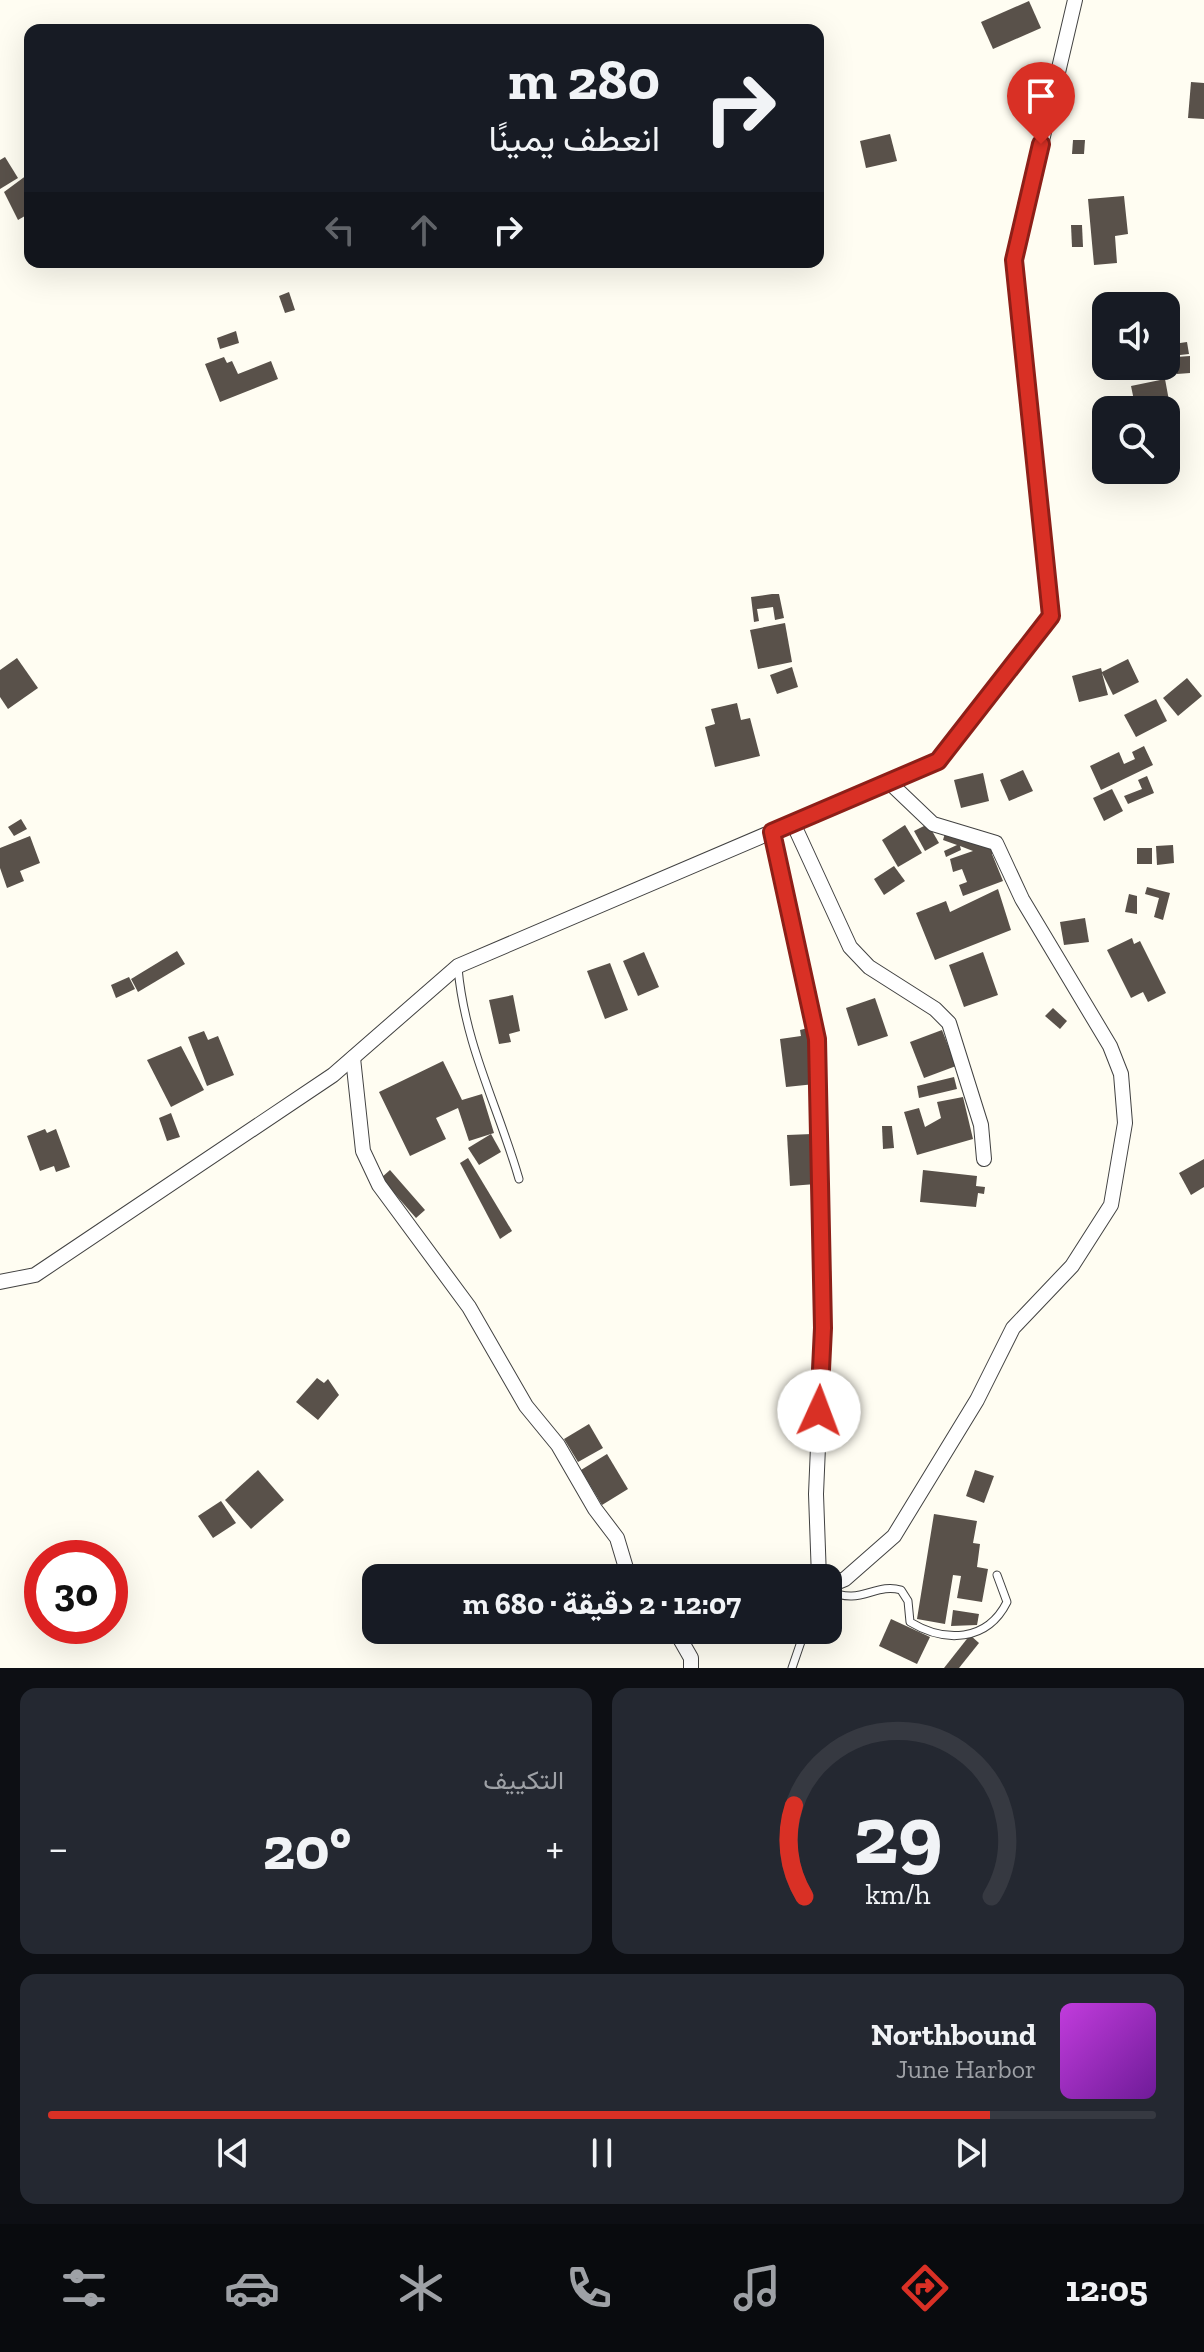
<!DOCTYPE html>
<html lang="ar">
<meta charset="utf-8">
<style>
body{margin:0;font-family:"Zilla Slab",Vazirmatn,serif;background:#242831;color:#f1f3f6;direction:rtl;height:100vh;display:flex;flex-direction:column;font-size:30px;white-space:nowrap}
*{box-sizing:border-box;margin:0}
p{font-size:26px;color:#9ea1a6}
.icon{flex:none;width:44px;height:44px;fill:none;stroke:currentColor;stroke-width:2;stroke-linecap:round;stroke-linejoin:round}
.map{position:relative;height:1668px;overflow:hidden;direction:ltr}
.details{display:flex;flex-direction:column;gap:20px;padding:20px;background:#0d0f14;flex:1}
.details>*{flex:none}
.guide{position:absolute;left:24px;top:24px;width:800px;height:244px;border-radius:16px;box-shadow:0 8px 32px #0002;direction:rtl;background:#171b24;color:#f1f3f6;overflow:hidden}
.controls{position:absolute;left:1092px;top:292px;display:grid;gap:16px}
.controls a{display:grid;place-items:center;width:88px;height:88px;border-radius:16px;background:#171b24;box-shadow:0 8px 32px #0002;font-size:40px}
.speed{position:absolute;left:24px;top:1540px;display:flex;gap:16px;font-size:40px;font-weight:700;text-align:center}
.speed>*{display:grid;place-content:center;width:104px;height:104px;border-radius:50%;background:#171b24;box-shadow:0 8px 32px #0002;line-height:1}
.speed .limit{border:12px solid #d22;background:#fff;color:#111}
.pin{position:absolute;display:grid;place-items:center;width:68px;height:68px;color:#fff;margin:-82px -34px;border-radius:50% 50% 50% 0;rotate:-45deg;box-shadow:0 0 8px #0007}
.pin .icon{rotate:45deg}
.me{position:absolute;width:88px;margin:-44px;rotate:2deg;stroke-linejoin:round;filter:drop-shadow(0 0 6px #0008)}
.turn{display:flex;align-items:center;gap:28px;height:168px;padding:0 32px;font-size:36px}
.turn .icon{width:104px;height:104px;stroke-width:2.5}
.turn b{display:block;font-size:56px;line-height:68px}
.lanes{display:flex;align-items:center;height:76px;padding:0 32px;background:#0003;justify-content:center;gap:40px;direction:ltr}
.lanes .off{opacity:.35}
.big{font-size:60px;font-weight:800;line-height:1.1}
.details .card{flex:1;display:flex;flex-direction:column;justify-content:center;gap:12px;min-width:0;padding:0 28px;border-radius:16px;background:#242831}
.details .dial{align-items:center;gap:0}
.dial svg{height:208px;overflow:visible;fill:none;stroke:#363941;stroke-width:7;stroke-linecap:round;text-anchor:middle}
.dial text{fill:#f1f3f6;stroke:none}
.song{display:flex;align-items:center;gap:24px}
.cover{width:96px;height:96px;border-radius:12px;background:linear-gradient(135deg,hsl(290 70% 55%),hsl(280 70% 35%))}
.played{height:8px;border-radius:4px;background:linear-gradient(90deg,#d93025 85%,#363941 85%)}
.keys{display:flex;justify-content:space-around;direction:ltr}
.heat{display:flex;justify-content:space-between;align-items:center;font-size:44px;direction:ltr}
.details .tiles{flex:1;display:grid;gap:20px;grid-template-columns:1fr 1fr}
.card:last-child{grid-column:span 2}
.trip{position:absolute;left:362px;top:1564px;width:480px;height:80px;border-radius:16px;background:#171b24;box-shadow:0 8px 32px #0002;font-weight:800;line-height:80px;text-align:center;direction:rtl}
.tab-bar{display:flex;height:128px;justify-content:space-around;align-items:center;background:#090b0e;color:#9ea1a6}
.tab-bar .icon{width:56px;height:56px}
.tab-bar .selected{color:#d93025}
.tab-bar b{font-size:36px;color:#f1f3f6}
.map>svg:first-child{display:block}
.building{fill:#59514a}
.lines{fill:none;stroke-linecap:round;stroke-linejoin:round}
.lane-casing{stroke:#424242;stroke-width:9}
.street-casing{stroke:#424242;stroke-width:16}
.lane{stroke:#fff;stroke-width:7}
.street{stroke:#fff;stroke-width:14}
.route-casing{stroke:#8d1f18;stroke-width:20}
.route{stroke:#d93025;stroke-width:14}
</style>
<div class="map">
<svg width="1204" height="1668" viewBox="0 0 1204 1668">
<rect width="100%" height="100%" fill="#fffdf2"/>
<!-- building -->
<g class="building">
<polygon points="1029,1 1041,28 993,49 981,22"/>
<polygon points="1191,82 1204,83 1204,119 1188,118"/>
<polygon points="890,134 897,161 866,168 860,141"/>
<polygon points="1073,140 1085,140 1084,154 1072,154"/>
<polygon points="5,157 18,178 0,189 0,160"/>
<polygon points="27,175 30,213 18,220 4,192"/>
<polygon points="1124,196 1128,234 1115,236 1117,263 1094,265 1088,199"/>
<polygon points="1071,225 1082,225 1083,247 1072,247"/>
<polygon points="289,292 295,310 285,313 279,296"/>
<polygon points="236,331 239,343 220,349 217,338"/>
<polygon points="1187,342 1189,354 1171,356 1176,370 1153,374 1152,366 1166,366 1166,345"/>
<polygon points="1190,356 1190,373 1177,374 1176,357"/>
<polygon points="224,357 227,363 232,361 238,374 271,361 278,379 220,402 205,364"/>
<polygon points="1165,379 1177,444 1166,446 1166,410 1136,410 1131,386"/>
<polygon points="772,594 779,594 784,618 775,620 773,607 757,609 759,621 754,622 751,597"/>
<polygon points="785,623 792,662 758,669 750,630"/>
<polygon points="17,658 38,688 8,709 0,697 0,670"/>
<polygon points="1128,659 1139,682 1113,695 1102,673 1108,695 1079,702 1072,676 1101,668 1102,672"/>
<polygon points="792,667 798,687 777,694 770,675"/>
<polygon points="1187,678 1202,696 1178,716 1163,698"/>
<polygon points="1156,699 1167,721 1136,737 1124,715"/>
<polygon points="737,703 741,720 750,718 760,756 715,767 705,727 715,724 711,709"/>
<polygon points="1144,746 1153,765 1101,790 1090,766 1119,752 1124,764 1135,759 1132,752"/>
<polygon points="1023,770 1033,791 1009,801 1000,780"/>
<polygon points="983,773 989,801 961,808 954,780"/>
<polygon points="1147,776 1154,793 1128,804 1124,796 1142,789 1138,780"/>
<polygon points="1112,789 1123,811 1104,821 1093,798"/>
<polygon points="21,819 27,829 14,836 8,827"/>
<polygon points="928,824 939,843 925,851 914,831"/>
<polygon points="905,825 922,853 898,867 882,840"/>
<polygon points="946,830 995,847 992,854 1003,881 963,896 959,885 967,882 962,869 953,872 950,859 973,851 960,846 961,850 946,857 944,851 957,845 943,840"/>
<polygon points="30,836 40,863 20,871 24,881 7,888 0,868 0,848"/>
<polygon points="1173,845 1174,863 1157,865 1156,846"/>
<rect x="1137" y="848" width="15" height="16"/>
<polygon points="894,866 905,881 884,895 874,879"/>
<polygon points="1147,887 1170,893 1163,920 1154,917 1159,898 1145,894"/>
<polygon points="998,889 1011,930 935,960 916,913 946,901 950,912"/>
<polygon points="1129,894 1137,896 1137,914 1125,912"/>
<polygon points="1085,918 1089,942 1064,945 1060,922"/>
<polygon points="1132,938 1134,944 1140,941 1166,993 1148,1002 1143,992 1131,998 1107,950"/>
<polygon points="177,951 185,964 138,992 131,979"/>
<polygon points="644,952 659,987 638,996 623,961"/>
<polygon points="983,952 998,995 964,1007 949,965"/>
<polygon points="610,963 628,1010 605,1019 587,971"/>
<polygon points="129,977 135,989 116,998 111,985"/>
<polygon points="513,995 520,1031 509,1034 511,1042 499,1044 489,1000"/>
<polygon points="875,998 888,1036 858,1046 846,1008"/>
<polygon points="1053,1008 1067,1021 1060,1029 1045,1016"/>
<polygon points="808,1028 815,1084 786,1087 780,1039 801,1036 800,1030"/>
<polygon points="942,1030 956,1066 924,1078 910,1042"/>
<polygon points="204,1031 208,1040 218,1036 234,1075 207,1086 188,1037"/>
<polygon points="181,1046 204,1090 171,1107 147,1060"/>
<polygon points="443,1061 462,1100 482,1094 494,1133 469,1141 458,1108 436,1118 446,1139 410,1156 379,1092"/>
<polygon points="954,1077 957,1089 919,1098 917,1086"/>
<polygon points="963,1097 973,1139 917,1155 904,1112 919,1108 925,1127 941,1118 937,1102"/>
<polygon points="171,1113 180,1137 167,1141 159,1118"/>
<polygon points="882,1126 892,1126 894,1148 883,1149"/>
<polygon points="45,1129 47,1133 56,1129 70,1167 56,1172 54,1166 40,1171 27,1136"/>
<polygon points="491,1134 501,1152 479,1165 468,1148"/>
<polygon points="812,1134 816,1184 790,1186 787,1135"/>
<polygon points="468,1158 512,1231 500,1239 460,1163"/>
<polygon points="1204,1159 1204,1187 1191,1195 1179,1173"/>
<polygon points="390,1170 425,1210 416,1218 381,1178"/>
<polygon points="923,1170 977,1176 976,1186 985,1187 984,1194 978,1193 976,1207 920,1202"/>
<polygon points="317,1378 324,1383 328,1379 339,1395 318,1420 296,1402"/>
<polygon points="589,1424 603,1448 578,1462 564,1439"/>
<polygon points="607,1454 628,1489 602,1505 581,1470"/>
<polygon points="258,1470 284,1500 251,1529 225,1500"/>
<polygon points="975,1470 994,1476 984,1503 966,1496"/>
<polygon points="221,1501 236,1523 213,1538 198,1516"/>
<polygon points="934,1514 977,1521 973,1543 980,1544 977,1567 988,1569 982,1602 957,1598 961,1576 953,1575 945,1624 917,1619"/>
<polygon points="953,1610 979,1614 977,1625 951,1626"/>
<polygon points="891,1619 930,1637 917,1664 879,1646"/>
<polygon points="970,1635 979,1643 959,1668 944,1668"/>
</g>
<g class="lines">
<!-- lane casing -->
<g class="lane-casing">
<g id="lane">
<path d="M458 968C465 1046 498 1106 519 1179"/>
<path d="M828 1590C860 1607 875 1582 901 1590L908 1601 910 1622C945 1643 987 1642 1007 1602L997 1575"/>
<polyline points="792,1668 805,1630"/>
</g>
</g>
<!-- street casing -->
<g class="street-casing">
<g id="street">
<polyline points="793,823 850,947 869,967 935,1009 949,1023 981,1125 984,1159"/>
<polyline points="772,832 817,1039 823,1328 816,1494 819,1578"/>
<polyline points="353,1058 363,1151 379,1185 469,1307 526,1406 558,1445 595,1509 617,1538 629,1578"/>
<polyline points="0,1282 35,1275 333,1075 458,966 938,761 1051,616 1014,260 1075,0"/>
<polyline points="828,1586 845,1579 894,1536 977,1400 1013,1328 1072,1266 1111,1205 1125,1123 1121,1074 1110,1046 1022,899 996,843 933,824 889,782"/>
<polyline points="675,1630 691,1658 691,1668"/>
</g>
</g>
<!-- lane -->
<use href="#lane" class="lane"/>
<!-- street -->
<use href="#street" class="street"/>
</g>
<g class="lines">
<!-- route casing -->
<g class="route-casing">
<polyline id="route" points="819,1411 823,1328 817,1039 772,832 938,761 1051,616 1014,260 1041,144"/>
</g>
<!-- route -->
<use href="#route" class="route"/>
</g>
</svg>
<div class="controls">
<a><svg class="icon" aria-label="sound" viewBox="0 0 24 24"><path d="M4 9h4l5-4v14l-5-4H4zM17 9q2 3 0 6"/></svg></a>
<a><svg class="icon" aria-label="search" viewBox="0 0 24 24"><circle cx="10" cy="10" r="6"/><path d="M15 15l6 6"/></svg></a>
</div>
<div class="speed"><div class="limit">30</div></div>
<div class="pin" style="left:1041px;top:144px;background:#d93025"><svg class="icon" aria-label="arrive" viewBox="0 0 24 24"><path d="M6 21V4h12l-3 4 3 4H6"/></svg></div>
<svg class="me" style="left:819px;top:1411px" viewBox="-20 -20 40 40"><circle r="19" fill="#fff"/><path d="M0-13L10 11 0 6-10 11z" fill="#d93025"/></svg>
<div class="trip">12:07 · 2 دقيقة · 680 m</div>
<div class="guide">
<div class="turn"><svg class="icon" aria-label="right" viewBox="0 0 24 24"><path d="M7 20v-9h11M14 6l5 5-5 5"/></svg><div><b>280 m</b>انعطف يمينًا</div></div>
<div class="lanes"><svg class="icon off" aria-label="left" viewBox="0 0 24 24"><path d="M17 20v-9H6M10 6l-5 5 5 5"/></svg><svg class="icon off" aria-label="ahead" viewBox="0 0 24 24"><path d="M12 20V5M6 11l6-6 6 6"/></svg><svg class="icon" aria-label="right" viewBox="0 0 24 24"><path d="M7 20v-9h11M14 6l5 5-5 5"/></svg></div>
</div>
</div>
<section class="details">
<div class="tiles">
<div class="card dial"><svg viewBox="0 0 100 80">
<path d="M14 69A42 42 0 1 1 86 69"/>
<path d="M14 69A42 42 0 0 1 10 34" stroke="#d93025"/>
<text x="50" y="56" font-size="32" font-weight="700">29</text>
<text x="50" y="72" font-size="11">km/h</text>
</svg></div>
<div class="card"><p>التكييف</p>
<div class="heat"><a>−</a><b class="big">20°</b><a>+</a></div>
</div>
<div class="card">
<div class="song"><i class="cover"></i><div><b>Northbound</b><p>June Harbor</p></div></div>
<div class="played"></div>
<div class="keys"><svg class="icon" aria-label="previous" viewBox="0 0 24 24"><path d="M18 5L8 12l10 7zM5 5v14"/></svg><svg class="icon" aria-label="pause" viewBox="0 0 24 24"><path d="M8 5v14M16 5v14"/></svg><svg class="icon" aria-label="next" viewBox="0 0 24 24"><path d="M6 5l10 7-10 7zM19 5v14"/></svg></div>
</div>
</div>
</section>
<nav class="tab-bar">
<b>12:05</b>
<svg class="icon selected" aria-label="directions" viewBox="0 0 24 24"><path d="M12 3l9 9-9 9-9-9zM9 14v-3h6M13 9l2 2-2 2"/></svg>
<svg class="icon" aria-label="music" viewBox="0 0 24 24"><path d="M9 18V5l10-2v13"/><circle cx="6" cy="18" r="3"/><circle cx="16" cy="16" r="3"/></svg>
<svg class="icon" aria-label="phone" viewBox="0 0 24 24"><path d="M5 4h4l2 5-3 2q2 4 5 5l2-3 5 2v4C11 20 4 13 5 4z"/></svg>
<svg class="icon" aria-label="climate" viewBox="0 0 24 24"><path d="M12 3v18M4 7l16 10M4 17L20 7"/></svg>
<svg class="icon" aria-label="car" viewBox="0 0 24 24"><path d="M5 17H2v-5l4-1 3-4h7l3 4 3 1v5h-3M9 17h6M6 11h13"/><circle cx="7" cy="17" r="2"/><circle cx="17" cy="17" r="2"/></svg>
<svg class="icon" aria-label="filters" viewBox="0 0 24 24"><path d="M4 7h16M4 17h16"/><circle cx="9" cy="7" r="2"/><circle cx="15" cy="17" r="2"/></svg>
</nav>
